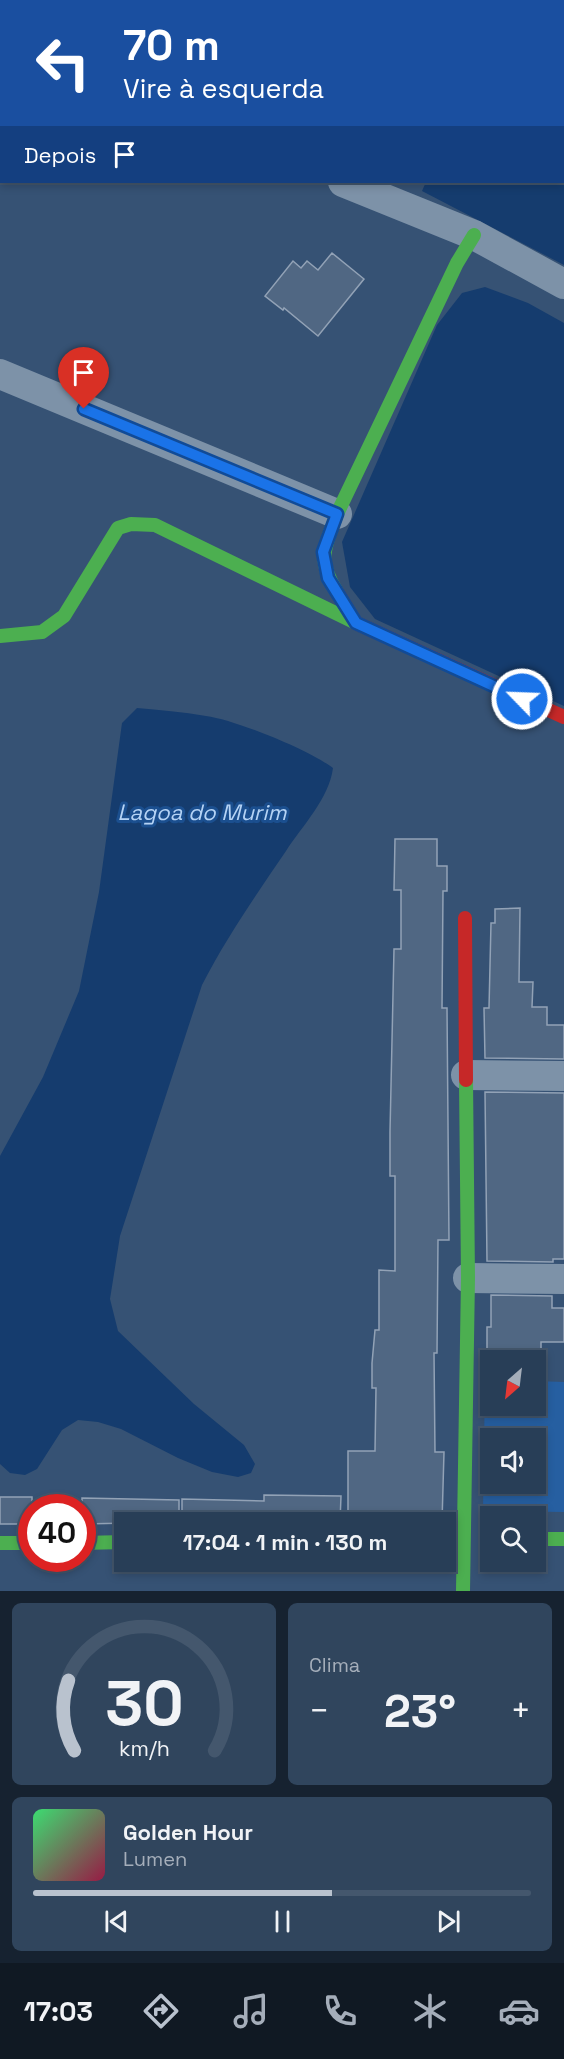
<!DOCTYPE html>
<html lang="pt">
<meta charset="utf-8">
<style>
body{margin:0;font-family:"Space Grotesk",sans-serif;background:#30455d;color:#f1f3f6;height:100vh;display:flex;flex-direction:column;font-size:22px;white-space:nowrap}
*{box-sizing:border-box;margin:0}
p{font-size:20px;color:#a5aeba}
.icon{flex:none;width:33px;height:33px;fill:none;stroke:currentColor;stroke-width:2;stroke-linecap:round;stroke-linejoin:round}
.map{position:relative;height:1591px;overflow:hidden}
.sheet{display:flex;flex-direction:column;gap:12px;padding:12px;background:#162230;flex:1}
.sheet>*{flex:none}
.banner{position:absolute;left:0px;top:0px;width:564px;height:183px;box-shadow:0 3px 9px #0003,0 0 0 2px #44576d;background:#1a4fa0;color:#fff;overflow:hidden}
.needle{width:39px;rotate:208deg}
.buttons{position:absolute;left:480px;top:1350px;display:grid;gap:12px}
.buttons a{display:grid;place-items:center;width:66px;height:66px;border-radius:0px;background:#283e57;box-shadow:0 3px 9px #0003,0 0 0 2px #44576d;font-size:30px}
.speed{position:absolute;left:18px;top:1494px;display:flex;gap:12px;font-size:30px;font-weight:700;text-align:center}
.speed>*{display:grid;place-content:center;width:78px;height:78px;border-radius:50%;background:#283e57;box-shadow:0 3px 9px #0003,0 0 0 2px #44576d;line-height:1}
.speed .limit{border:9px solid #d22;background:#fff;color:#111}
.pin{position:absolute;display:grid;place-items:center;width:51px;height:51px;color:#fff;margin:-62px -26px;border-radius:50% 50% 50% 0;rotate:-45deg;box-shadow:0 0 6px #0007}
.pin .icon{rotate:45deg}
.me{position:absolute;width:66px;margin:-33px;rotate:294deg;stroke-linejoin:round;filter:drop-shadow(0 0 4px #0008)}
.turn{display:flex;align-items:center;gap:21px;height:126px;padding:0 24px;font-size:27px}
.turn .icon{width:78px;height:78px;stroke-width:2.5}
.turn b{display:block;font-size:42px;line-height:51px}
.then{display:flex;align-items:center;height:57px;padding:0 24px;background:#0003;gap:12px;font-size:22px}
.big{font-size:45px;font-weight:700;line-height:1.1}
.sheet .widget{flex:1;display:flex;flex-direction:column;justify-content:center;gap:9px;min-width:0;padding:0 21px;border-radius:9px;background:#30455d}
.sheet .dial{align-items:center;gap:0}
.dial svg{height:156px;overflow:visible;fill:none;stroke:#44576d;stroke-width:7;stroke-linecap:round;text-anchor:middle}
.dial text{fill:#f1f3f6;stroke:none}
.song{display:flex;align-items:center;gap:18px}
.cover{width:72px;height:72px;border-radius:9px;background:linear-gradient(135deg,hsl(140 70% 55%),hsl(340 70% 35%))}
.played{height:6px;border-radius:3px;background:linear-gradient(90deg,#b9c2ce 60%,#44576d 60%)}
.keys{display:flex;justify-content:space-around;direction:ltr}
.heat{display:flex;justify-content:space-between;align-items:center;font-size:33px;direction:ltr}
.sheet .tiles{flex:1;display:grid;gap:12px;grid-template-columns:1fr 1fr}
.widget:last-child{grid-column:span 2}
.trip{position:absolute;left:114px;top:1512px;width:342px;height:60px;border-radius:0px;background:#283e57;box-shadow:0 3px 9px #0003,0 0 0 2px #44576d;font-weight:700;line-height:60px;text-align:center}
.dock{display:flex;height:96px;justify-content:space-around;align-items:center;background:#101923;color:#a5aeba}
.dock .icon{width:42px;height:42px}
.dock .selected{color:#b9c2ce}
.dock b{font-size:27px;color:#f1f3f6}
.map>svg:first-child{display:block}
.green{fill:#265fa1;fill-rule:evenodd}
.water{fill:#153c6e}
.building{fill:#506783;stroke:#92a2b6;stroke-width:1.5}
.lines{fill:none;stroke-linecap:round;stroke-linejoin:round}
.street{stroke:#7d92a8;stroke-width:30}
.fast{stroke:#4caf50;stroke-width:14}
.jam{stroke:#c62828;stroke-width:14}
.route-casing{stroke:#114b97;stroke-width:15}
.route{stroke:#1a73e8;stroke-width:10}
.labels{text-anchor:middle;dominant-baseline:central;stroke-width:6;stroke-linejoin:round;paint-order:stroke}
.water-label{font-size:22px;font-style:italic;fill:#b5d3f5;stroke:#1b4f8f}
</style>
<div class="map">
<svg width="564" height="1591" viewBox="0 0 564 1591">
<rect width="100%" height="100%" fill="#365274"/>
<!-- green -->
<path class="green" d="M485 1380 490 1381V1406H536V1381L564 1382V1512L483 1511ZM490 1438H536V1484H490Z"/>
<!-- water -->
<g class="water">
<polygon points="466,0 564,0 564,265 422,191 426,182 562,182 562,2 466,1"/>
<polygon points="485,287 528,303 564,323 564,706 375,619 350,587 342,542 437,325 462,293"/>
<path d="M137 708C159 710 183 712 206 716 236 720 309 750 333 768 329 799 302 826 286 851 256 895 226 938 202 985L120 1236 110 1299 118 1331 194 1404 244 1445 255 1464 251 1473 238 1477 212 1472 178 1458 121 1429 98 1422 78 1420 62 1430 37 1469 25 1475 10 1473 0 1464V1156L43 1077 79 991 99 892 122 723Z"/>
</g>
<!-- building -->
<g class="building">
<polygon points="332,253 364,279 318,336 284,308 283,310 265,296 293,261 301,268 307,261 318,270"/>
<polygon points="395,839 437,839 437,866 447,866 447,891 443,891 442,1008 447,1008 449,1240 438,1240 437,1353 434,1353 435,1452 444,1452 442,1522 400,1522 400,1517 348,1516 348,1451 375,1451 376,1388 372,1388 372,1363 375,1330 379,1330 379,1270 395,1271 395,1176 390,1176 390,1132 394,949 401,949 401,890 394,890"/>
<polygon points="520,908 519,982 533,982 532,1007 547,1007 547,1025 564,1025 564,1059 485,1058 484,1008 489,1008 491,923 495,923 495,909"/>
<polygon points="485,1092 564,1093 564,1259 553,1259 553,1262 487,1261"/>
<polygon points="491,1295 552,1296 552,1308 564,1308 564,1342 541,1342 541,1351 528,1351 527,1360 487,1360 487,1327 491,1327"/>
<polygon points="264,1495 341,1496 340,1522 182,1522 182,1499 264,1501"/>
<rect x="0" y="1497" width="32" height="27"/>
<polygon points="82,1498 179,1500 179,1522 82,1524"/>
</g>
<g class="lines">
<!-- street -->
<g class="street">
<polyline points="58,2 60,0"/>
<polyline points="0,41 2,42"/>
<polyline points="343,182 474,235 564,284"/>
<polyline points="0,374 337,514"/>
<polyline points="466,1075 564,1076"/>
<polyline points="468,1278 564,1279"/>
</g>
<!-- fast -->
<g class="fast">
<path d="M337 592C316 559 325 547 337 514L457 263 474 235"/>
<polyline points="0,636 42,632 64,616 118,528 131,524 155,525 356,623"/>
<polyline points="536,1539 564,1539"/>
<polyline points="0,1543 32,1543"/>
<polyline points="82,1543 124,1542"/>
<polyline points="463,1591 468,1278 466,1080"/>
</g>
<!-- jam -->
<g class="jam">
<polyline points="337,592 356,623 564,717"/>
<polyline points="465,918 466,1080"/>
</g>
</g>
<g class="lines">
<!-- route casing -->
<g class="route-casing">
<polyline id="route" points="84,409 337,514 323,552 328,578 356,623 522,699"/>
</g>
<!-- route -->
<use href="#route" class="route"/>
</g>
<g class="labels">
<!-- water labels -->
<g class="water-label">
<text x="202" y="812">Lagoa do Murim</text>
</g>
</g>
</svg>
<div class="buttons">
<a><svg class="needle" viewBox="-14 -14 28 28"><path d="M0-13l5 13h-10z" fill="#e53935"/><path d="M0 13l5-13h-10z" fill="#a5aeba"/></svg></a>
<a><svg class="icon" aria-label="sound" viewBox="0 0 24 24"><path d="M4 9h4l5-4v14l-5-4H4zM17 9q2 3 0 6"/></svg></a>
<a><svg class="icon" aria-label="search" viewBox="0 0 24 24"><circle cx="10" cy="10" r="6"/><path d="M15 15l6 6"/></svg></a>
</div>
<div class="speed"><div class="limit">40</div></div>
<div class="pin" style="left:84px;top:409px;background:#d93025"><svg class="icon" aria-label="arrive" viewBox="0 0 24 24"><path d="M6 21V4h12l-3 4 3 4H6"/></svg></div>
<svg class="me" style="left:522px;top:699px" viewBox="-20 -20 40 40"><circle r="17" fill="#1a73e8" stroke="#fff" stroke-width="3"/><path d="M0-11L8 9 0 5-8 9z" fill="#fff"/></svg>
<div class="trip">17:04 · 1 min · 130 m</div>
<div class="banner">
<div class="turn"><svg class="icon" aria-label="left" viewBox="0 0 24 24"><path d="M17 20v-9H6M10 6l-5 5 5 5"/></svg><div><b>70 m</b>Vire à esquerda</div></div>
<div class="then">Depois<svg class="icon" aria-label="arrive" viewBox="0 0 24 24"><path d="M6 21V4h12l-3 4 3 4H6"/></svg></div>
</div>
</div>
<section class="sheet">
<div class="tiles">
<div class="widget dial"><svg viewBox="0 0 100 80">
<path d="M14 69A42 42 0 1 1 86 69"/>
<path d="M14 69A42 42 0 0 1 11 33" stroke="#b9c2ce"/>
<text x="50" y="56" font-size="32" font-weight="700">30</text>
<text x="50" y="72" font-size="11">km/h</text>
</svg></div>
<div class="widget"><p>Clima</p>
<div class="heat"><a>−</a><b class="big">23°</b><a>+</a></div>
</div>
<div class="widget">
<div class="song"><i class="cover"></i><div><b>Golden Hour</b><p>Lumen</p></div></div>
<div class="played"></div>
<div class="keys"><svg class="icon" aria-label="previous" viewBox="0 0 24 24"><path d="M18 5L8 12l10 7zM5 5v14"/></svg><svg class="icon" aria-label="pause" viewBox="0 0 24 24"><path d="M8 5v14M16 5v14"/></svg><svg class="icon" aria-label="next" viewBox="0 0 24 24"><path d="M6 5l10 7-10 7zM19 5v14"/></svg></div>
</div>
</div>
</section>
<nav class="dock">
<b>17:03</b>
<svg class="icon selected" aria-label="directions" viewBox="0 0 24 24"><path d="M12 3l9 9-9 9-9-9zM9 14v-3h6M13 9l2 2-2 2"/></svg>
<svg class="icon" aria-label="music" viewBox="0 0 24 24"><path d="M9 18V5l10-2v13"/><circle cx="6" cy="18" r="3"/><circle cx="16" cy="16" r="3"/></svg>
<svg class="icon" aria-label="phone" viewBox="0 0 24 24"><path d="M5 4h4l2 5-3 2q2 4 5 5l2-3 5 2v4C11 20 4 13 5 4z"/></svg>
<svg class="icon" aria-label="climate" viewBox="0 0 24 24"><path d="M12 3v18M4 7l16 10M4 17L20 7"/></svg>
<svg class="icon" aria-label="car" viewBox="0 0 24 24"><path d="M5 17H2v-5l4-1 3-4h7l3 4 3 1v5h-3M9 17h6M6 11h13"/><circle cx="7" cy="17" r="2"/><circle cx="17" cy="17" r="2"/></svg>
</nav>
